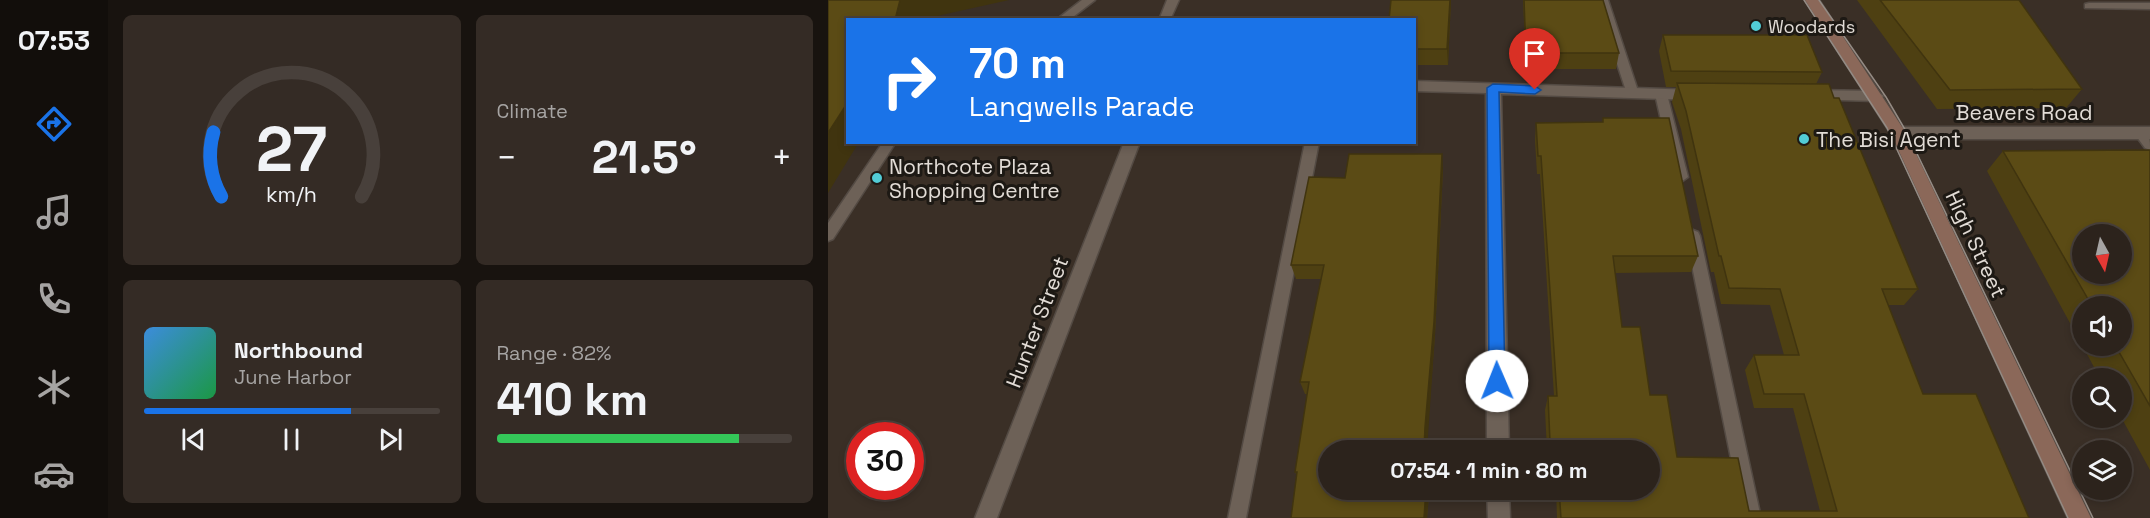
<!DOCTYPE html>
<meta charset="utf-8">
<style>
body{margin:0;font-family:"Space Grotesk",sans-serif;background:#342b25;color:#f1f3f6;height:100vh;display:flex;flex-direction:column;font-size:22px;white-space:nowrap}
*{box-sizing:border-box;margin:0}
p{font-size:20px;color:#a6a4a3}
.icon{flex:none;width:33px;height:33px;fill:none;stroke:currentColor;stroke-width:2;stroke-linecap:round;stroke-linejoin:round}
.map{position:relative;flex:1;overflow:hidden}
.drawer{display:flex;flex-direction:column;gap:15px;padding:15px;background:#18130f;width:720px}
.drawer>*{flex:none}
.guide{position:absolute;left:18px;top:18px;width:570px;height:126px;border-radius:0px;box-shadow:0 3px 9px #0003,0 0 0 2px #48403b;background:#1a73e8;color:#fff;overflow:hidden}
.needle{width:39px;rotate:172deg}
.buttons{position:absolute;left:1244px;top:224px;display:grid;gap:12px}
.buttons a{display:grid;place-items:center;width:60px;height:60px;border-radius:50%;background:#2c231c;box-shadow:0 3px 9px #0003,0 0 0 2px #48403b;font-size:30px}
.speed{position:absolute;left:18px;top:422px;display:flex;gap:12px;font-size:30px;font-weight:700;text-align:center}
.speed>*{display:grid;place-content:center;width:78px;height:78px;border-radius:50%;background:#2c231c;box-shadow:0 3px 9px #0003,0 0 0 2px #48403b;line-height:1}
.speed .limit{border:9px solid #d22;background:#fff;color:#111}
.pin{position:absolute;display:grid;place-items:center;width:51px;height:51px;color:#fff;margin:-62px -26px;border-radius:50% 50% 50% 0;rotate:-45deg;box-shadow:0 0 6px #0007}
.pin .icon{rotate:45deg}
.me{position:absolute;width:66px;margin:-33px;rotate:359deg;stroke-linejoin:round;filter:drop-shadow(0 0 4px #0008)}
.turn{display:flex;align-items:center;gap:21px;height:126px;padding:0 24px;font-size:27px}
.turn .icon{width:78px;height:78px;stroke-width:2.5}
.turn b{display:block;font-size:42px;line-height:51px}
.big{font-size:45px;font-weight:700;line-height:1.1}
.drawer .card{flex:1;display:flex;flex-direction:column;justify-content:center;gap:9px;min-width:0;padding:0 21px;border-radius:9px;background:#342b25}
.drawer .dial{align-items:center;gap:0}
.dial svg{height:156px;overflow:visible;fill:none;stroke:#48403b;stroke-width:7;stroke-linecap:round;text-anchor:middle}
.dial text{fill:#f1f3f6;stroke:none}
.song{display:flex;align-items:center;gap:18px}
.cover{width:72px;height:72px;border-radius:9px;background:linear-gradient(135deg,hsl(210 70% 55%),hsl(140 70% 35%))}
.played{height:6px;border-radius:3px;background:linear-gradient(90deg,#1a73e8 70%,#48403b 70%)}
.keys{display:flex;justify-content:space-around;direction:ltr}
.heat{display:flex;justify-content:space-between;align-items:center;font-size:33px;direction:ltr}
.charge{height:9px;border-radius:4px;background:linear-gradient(90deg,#34c759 82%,#48403b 0)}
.drawer .tiles{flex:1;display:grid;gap:15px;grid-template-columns:repeat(2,1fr)}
.trip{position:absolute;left:490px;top:440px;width:342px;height:60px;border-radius:30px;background:#2c231c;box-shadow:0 3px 9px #0003,0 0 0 2px #48403b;font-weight:700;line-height:60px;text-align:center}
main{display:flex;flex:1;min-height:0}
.tabs{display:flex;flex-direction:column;width:108px;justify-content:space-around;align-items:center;background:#120e0b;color:#a6a4a3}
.tabs .icon{width:42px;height:42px}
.tabs .active{color:#1a73e8}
.tabs b{font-size:27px;color:#f1f3f6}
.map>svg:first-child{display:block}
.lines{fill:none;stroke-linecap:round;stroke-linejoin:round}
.service-casing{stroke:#534a43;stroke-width:3}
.minor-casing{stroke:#534a43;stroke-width:3}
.secondary-casing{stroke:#534a43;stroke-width:3}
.service{fill:#6d6157;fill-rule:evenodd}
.minor{fill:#6d6157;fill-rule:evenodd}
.secondary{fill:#8b6859;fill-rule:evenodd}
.tram{stroke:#948b84;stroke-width:1.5}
.wall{fill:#4e4012;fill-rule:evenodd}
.shaded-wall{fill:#40340f}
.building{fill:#5b4b15;stroke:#40340f;stroke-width:1.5;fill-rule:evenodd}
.route{fill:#1a73e8;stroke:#114b97;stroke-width:1.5}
.poi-dot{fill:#52ccd6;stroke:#1d1914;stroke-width:2}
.labels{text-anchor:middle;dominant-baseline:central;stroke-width:6;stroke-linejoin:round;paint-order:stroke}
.far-poi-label{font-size:18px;fill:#e2dcd6;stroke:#1d1914;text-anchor:start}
.street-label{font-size:21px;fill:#e2dcd6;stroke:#1d1914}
.poi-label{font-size:21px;fill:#e2dcd6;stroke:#1d1914;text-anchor:start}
</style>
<main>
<nav class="tabs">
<b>07:53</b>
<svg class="icon active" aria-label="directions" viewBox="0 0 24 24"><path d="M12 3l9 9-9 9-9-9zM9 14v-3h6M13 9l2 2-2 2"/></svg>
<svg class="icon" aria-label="music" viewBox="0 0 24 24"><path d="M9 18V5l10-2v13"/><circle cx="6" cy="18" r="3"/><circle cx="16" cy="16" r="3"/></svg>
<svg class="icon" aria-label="phone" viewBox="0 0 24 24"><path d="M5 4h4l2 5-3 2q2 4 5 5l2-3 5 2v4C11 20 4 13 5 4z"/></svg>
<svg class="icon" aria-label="climate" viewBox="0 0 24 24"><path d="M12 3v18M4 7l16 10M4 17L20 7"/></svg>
<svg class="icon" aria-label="car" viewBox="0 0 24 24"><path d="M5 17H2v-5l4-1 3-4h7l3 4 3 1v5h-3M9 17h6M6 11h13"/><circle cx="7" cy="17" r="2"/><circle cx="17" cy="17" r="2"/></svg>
</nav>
<section class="drawer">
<div class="tiles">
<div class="card dial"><svg viewBox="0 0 100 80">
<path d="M14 69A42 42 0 1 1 86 69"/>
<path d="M14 69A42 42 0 0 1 10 36" stroke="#1a73e8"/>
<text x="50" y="56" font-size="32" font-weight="700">27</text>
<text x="50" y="72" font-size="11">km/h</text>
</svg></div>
<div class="card"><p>Climate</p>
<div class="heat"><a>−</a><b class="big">21.5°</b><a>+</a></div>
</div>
<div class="card">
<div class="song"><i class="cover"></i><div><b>Northbound</b><p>June Harbor</p></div></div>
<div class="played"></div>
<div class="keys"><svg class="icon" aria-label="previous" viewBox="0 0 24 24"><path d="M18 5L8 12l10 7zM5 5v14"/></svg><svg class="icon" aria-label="pause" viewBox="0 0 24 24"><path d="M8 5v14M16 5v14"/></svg><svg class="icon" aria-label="next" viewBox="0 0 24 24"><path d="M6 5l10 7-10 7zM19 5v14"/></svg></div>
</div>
<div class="card"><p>Range · 82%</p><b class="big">410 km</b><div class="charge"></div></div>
</div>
</section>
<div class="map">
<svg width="1322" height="518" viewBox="0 0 1322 518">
<rect width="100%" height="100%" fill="#3a2f26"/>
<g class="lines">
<!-- service casing -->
<g class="service-casing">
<g id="service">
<polygon points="254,0 267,0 241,20 228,20"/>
<polygon points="339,0 351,0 342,20 331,20"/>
<polygon points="768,0 780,0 811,94 809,97 801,97 799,94"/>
<polygon points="1261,3 1322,3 1322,9 1257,8 1257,4"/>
<polygon points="833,90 839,94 860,177 853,182 846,177 827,94"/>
<path d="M1313 128C1322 131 1322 140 1322 150L1317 148 1306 133Z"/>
<polygon points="55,142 68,142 5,239 0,241 0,223"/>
<polygon points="477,142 491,142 418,518 400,518"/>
<polygon points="865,230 870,232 872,236 933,518 915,518 858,236 860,232"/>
</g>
</g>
<!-- minor casing -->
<g class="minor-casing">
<g id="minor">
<polygon points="586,81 869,90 877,95 869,100 673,94 681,450 659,450 658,93 586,91"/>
<polygon points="981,90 1048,91 1056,96 1048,101 976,99 973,95"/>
<polygon points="1070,127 1322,127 1322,139 1070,139 1064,137 1062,133 1064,129"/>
<polygon points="296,142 312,142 169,518 147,518"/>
<polygon points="659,489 681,489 682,518 660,518"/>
</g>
</g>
<!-- secondary casing -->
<g class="secondary-casing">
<polygon id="secondary" points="977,0 991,0 1078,133 1263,518 1240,518 1063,134"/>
</g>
<!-- service -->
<use href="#service" class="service"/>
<!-- minor -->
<use href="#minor" class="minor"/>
<!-- secondary -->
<use href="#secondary" class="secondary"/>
<!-- tram -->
<g class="tram">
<polyline points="976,0 1059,128 1240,518"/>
<polyline points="991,0 1058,97 1079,133 1265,518"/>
</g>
</g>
<!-- wall -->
<g class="wall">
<polygon points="623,0 620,65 586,65 586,20"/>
<polygon points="695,0 775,0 791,53 788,69 698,69"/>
<polygon points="1029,0 1191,0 1254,89 1238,108 1109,109"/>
<polygon points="835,35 994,72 988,84 1006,98 1090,289 1076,305 1060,305 1095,394 1201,518 729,518 728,489 822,489 822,450 719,450 717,410 720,396 726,396 712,174 709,174 707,141 708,123 774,122 775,118 870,256 863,272 787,273 794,327 822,395 849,457 921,511 992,511 965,408 926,408 917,370 926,355 956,355 942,305 893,304 886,272 883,272 853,129 844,102 848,87 838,87 831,51"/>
<path d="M1322 150V470L1293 417V378H1272L1159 171 1175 151ZM1254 306H1293V345H1254Z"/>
<polygon points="615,169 607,335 599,438 501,450 601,495 599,518 463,518 469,476 467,472 479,394 477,394 472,382 493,279 468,279 463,265 517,178"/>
</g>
<!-- shaded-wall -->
<g class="shaded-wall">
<polygon points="72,0 181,0 91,20 67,20"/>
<polygon points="622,0 623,0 620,65 619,49"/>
<polygon points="20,102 20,142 31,142 0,193 0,133"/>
<polygon points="614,154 615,169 607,335 599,450 596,450"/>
<polygon points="598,489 599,489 601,495 599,518 596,518"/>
</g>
<!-- building -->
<g class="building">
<polygon points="0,0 72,0 67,20 20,20 20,102 0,133"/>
<polygon points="563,0 622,0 619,49 586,49 586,20 561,20"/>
<polygon points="696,0 775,0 791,53 698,53"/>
<polygon points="1052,0 1191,0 1254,89 1122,90"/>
<polygon points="835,35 979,35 994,72 843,71"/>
<polygon points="849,83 1001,84 1006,98 1011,98 1090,289 1054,289 1095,394 1148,394 1201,518 733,518 731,489 822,489 822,450 729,450 728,442 722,442 720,396 729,396 713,156 710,156 708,123 775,122 775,118 841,118 870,256 785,256 794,327 812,327 822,395 839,395 849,457 910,458 921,511 1009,511 976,394 936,394 926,355 971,355 952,289 901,288 893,256 891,256 858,111"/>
<path d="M1322 150V406L1287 345H1293V306H1264L1175 151ZM1254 234H1293V273H1254Z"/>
<polygon points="521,154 614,154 606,322 597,427 596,450 501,450 501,489 598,489 596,518 463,518 469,472 467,472 481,382 472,382 496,265 463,265 481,177 517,178"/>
</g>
<!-- route -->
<polygon class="route" points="665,84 707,86 713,90 707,94 671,92 677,381 674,386 669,388 663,386 661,381 659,88"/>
<!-- markers -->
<g class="poi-dot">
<circle cx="928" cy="26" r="6"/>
<circle cx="976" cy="139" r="6"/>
<circle cx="49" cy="178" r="6"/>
</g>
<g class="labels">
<!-- far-poi labels -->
<g class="far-poi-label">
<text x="940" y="26">Woodards</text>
</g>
<!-- street labels -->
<g class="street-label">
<text x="1196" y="112">Beavers Road</text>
<text transform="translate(1148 244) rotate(65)">High Street</text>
<text transform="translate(209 322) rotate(-69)">Hunter Street</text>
</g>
<!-- poi labels -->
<g class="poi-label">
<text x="988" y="139">The Bisi Agent</text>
<text x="61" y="166">Northcote Plaza<tspan x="61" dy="24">Shopping Centre</tspan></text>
</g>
</g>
</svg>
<div class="buttons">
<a><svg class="needle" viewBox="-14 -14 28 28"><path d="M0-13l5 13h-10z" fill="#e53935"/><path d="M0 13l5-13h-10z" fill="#a6a4a3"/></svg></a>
<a><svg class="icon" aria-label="sound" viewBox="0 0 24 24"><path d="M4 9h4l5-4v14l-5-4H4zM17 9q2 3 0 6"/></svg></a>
<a><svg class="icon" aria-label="search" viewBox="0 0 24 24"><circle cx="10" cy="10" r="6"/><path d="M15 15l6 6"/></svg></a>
<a><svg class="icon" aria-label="layers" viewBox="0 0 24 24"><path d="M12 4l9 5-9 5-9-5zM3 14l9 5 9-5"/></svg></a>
</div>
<div class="speed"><div class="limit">30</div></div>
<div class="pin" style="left:707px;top:90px;background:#d93025"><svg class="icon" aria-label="arrive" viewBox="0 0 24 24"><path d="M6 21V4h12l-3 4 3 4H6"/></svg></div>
<svg class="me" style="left:669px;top:381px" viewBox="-20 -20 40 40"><circle r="19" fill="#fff"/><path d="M0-13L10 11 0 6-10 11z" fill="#1a73e8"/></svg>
<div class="trip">07:54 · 1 min · 80 m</div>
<div class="guide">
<div class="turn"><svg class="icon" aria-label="right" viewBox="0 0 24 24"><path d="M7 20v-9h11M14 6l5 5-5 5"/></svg><div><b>70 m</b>Langwells Parade</div></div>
</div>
</div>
</main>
